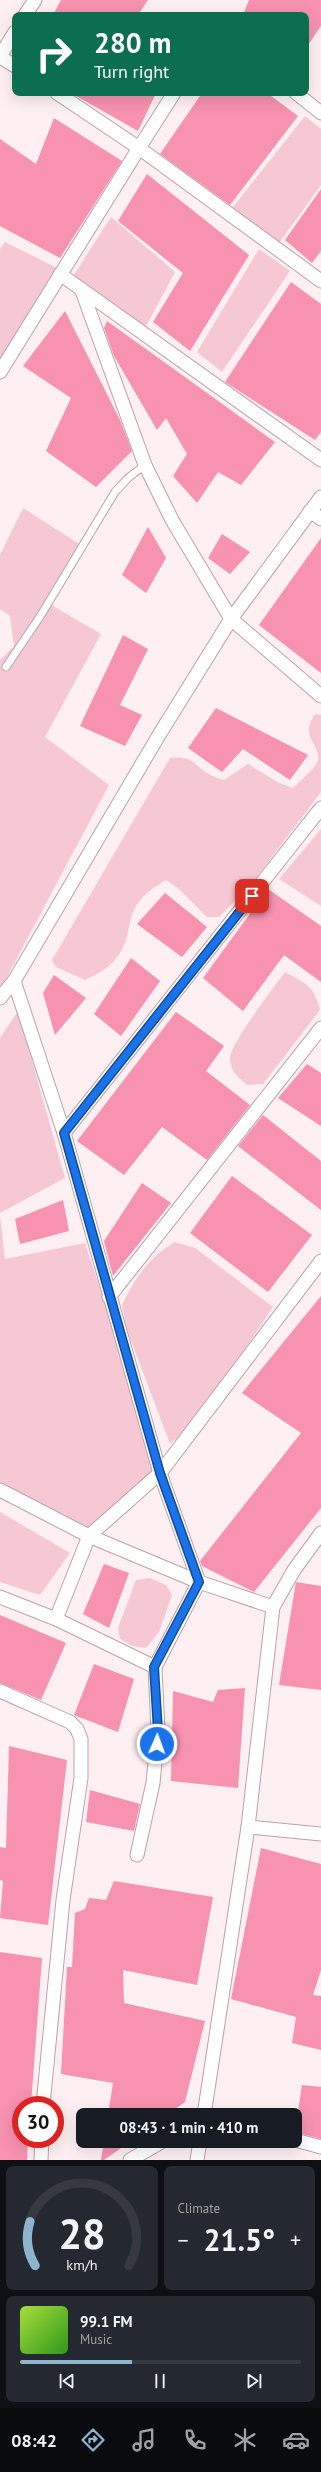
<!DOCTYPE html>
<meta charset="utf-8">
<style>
body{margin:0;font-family:"PT Sans",sans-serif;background:#242831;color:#f1f3f6;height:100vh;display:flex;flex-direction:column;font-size:15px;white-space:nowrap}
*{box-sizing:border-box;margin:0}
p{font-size:13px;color:#9ea1a6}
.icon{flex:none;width:22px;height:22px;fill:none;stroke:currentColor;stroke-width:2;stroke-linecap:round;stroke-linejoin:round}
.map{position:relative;height:2160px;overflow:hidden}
.sheet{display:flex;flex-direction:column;gap:6px;padding:6px;background:#0d0f14;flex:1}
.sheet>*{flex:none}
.top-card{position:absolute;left:12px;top:12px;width:297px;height:84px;border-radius:8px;box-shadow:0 4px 16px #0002;background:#0b6e4f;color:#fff;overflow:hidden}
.speed{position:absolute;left:12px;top:2096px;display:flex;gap:8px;font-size:20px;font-weight:700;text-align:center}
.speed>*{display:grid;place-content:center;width:52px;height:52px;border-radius:50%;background:#171b24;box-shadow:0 4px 16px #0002;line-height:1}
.speed .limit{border:6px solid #d22;background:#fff;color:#111}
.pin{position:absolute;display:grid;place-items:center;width:34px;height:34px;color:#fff;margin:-17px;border-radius:8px;box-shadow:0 2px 6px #0006}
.me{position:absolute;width:44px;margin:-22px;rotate:2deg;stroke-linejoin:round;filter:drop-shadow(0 0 3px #0008)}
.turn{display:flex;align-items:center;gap:14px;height:84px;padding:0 16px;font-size:18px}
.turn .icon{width:52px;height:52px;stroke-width:2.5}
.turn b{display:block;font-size:28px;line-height:34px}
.big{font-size:30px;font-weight:800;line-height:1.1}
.sheet .tile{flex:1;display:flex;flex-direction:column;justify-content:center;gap:6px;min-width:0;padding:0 14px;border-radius:8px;background:#242831}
.sheet .dial{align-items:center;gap:0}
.dial svg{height:104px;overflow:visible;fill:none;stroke:#363941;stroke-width:7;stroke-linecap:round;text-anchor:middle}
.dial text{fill:#f1f3f6;stroke:none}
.song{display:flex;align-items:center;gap:12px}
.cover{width:48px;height:48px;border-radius:6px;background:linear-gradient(135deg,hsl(80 70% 55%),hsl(110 70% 35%))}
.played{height:4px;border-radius:2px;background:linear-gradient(90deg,#8cb4cc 40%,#363941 40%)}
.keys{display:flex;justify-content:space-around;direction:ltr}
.heat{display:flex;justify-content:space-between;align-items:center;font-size:22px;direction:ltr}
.sheet .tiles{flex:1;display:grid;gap:6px;grid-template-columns:1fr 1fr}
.tile:last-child{grid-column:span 2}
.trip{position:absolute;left:76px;top:2108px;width:226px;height:40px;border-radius:8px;background:#171b24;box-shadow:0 4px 16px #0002;font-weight:800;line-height:40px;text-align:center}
.dock{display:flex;height:64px;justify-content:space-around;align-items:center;background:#090b0e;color:#9ea1a6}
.dock .icon{width:28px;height:28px}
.dock .active{color:#8cb4cc}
.dock b{font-size:18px;color:#f1f3f6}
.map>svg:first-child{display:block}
.green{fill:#f6c8d4}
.building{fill:#f792b1}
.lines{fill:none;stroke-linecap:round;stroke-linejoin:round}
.service-casing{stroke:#b9a2a8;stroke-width:9}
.minor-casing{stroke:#b9a2a8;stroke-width:15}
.service{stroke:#fff;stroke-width:7}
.minor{stroke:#fff;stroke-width:13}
.route-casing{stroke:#114b97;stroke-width:10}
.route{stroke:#1a73e8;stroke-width:7}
</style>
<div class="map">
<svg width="321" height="2160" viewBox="0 0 321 2160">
<rect width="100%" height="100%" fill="#feeff3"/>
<!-- green -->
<g class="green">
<polygon points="305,116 321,129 321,185 277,246 229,212"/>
<polygon points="111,217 175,272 143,332 70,281"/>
<polygon points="5,242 57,268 0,365 0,249"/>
<polygon points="259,249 290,271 222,372 197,352"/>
<polygon points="23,508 84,547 48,603 101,634 45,737 109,785 0,990 0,660 14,646 10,616 0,609 0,555"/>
<path d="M315 714 321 715V792L250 886 219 917H207L179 889 166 880C156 886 145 893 138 903 132 911 130 922 128 932 123 957 108 970 85 980L56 967 52 960 170 758C193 755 192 764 209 774 213 777 219 778 224 780L248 764 279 783 293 788C300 781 315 769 318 760 321 744 299 738 315 714Z"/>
<polygon points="321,829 321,906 279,879"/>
<path d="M285 972C306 984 314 985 320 1010L263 1084 247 1085C238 1077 230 1071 230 1058 230 1044 275 986 285 972Z"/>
<polygon points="18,1011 65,1178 0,1213 0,1038"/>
<polygon points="0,1216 5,1259 85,1243 159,1464 93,1533 0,1485"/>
<path d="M175 1242 195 1248 273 1307 240 1357 182 1434 170 1444 126 1327 122 1305C135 1278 149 1257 175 1242Z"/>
<polygon points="0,1512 70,1553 40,1595 0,1582"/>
<polygon points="150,1578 166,1585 172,1595 159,1632 146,1648 133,1646 120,1639 118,1628 136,1580"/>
</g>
<!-- building -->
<g class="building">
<polygon points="61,0 148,0 138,15 53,15"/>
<polygon points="249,0 321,0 321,26 306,48 306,15 243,15"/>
<polygon points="71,93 156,93 138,131"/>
<polygon points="202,93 267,93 298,116 230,205 160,154"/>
<polygon points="54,118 122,161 60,258 0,226 0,139 36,164"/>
<polygon points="147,174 249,255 190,351 153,322 183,273 118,221"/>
<polygon points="321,189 321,251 312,263 285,240"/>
<polygon points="291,282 321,304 321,432 315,440 225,382"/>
<polygon points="65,311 120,420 132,451 96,487 46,451 71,398 23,366"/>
<polygon points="107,321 275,442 241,485 218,472 197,503 173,476 187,454 166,418 157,430 114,356 104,328"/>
<polygon points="148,527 166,558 146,593 122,575"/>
<polygon points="222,534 250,552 230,574 208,558"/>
<polygon points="321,538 321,673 259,625"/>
<polygon points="123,635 148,649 120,705 142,715 125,746 80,726"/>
<polygon points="216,708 308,755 290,780 243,749 222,772 188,748"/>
<polygon points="268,889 321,926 321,982 284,955 243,1011 203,978"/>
<polygon points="165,893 207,927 182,957 137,924"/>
<polygon points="131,958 160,981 121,1036 94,1014"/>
<polygon points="54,975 86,998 55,1035 43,993"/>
<polygon points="176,1012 224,1046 206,1071 250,1105 207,1160 162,1127 124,1175 77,1141"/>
<polygon points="307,1064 321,1073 321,1126 278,1098"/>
<polygon points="263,1115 321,1161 321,1210 238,1146"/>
<polygon points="232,1176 312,1235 268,1292 190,1233"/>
<polygon points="142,1183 171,1203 113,1276 104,1241"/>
<polygon points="63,1200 69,1231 20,1244 15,1219"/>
<polygon points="321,1296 321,1508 254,1592 202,1566 200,1561 301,1433 242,1393"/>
<polygon points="104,1564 129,1573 109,1628 83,1614"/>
<polygon points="296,1582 321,1586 321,1690 279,1685"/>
<polygon points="0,1615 66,1643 41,1700 0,1683"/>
<polygon points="94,1664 134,1679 118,1732 74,1715"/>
<polygon points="245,1688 238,1788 171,1781 173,1691 213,1702 218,1690"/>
<polygon points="9,1746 67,1760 48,1925 0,1918 3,1881 0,1880 0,1847 6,1848"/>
<polygon points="90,1790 140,1804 134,1831 86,1822"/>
<polygon points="261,1848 321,1864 321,1970 313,1995 321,1996 321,2050 292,2043 296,2017 231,1999"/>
<polygon points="114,1881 213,1897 197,1985 123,1970 124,2003 205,2021 185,2102 167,2115 108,2115 113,2083 61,2074 67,1967 72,1967 75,1913 85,1909 89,1898 106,1900"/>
<polygon points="0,1952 42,1958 31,2105 21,2105 21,2139 28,2139 27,2160 0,2160"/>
<polygon points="302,2085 321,2087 321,2139 295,2132"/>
<polygon points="104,2141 131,2141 104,2160 101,2160"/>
</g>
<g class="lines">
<!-- service casing -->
<g class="service-casing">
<polyline id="service" points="6,667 41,615 115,492 128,478 145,465"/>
</g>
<!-- minor casing -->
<g class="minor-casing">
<g id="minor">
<polyline points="25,15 35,0"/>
<polyline points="0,56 15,32"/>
<polyline points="0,57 15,66"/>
<polyline points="57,93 139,148 174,93"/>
<polyline points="296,93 321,113"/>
<polyline points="60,274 321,460"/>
<polyline points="0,372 139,148 321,281"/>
<polyline points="321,497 231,619 321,696"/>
<polyline points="310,511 321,519"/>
<polyline points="14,981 64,1133 160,1473 199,1582 155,1667"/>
<polyline points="0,998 14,981 159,735 231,619 172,520 145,465 82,291"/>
<polyline points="64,1133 321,808"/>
<polyline points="109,1297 321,1028"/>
<polyline points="0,1490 89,1536 199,1582 273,1607"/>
<polyline points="0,1597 56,1619 155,1667 158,1731 153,1783 137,1855"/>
<polyline points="56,1619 89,1536 160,1473 321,1261"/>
<polyline points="0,1691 70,1722 77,1729 81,1739 81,1778 63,1900 43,2105"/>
<polyline points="248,1827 321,1834"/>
<polyline points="204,2115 248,1827 273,1607 294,1570 321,1533"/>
<polyline points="295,2140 321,2147"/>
<polyline points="41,2160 42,2139"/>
<polyline points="130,2160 163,2141"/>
<polyline points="197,2160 200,2141"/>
</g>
</g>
<!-- service -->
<use href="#service" class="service"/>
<!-- minor -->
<use href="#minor" class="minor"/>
</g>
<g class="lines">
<!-- route casing -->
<g class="route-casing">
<polyline id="route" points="157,1744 158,1731 154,1667 199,1582 160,1473 64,1133 252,896"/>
</g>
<!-- route -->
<use href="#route" class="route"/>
</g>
</svg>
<div class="speed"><div class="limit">30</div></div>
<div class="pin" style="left:252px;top:896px;background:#d93025"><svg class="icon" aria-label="arrive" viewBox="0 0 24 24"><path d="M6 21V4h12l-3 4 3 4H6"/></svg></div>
<svg class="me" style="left:157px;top:1744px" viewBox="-20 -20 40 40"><circle r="17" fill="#1a73e8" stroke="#fff" stroke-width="3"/><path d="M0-11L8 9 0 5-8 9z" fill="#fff"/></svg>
<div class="trip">08:43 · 1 min · 410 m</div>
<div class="top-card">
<div class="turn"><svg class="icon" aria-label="right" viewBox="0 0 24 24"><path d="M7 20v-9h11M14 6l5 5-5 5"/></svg><div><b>280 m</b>Turn right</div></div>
</div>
</div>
<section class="sheet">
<div class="tiles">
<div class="tile dial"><svg viewBox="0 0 100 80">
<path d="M14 69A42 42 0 1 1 86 69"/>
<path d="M14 69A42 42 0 0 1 10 35" stroke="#8cb4cc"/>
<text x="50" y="56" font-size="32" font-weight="700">28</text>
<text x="50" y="72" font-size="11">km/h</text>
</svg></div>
<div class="tile"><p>Climate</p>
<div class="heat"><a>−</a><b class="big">21.5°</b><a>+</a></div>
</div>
<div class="tile">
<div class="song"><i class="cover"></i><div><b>99.1 FM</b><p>Music</p></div></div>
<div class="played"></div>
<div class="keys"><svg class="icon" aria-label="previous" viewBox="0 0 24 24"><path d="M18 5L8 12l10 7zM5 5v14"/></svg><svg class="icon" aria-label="pause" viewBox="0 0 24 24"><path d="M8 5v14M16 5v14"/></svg><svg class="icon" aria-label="next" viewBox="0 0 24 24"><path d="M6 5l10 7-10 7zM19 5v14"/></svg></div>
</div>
</div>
</section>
<nav class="dock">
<b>08:42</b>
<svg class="icon active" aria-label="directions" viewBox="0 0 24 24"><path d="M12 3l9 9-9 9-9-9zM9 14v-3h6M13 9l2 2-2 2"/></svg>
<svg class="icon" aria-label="music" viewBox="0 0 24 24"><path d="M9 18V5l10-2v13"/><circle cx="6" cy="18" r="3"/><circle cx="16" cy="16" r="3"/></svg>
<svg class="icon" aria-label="phone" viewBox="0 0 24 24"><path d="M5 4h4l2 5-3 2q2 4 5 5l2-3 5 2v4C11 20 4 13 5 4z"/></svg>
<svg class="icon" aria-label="climate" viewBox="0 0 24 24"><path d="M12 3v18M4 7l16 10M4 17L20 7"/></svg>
<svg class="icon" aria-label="car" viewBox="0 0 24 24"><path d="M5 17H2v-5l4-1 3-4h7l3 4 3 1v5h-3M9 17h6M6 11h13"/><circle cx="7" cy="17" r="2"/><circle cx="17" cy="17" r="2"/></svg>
</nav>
